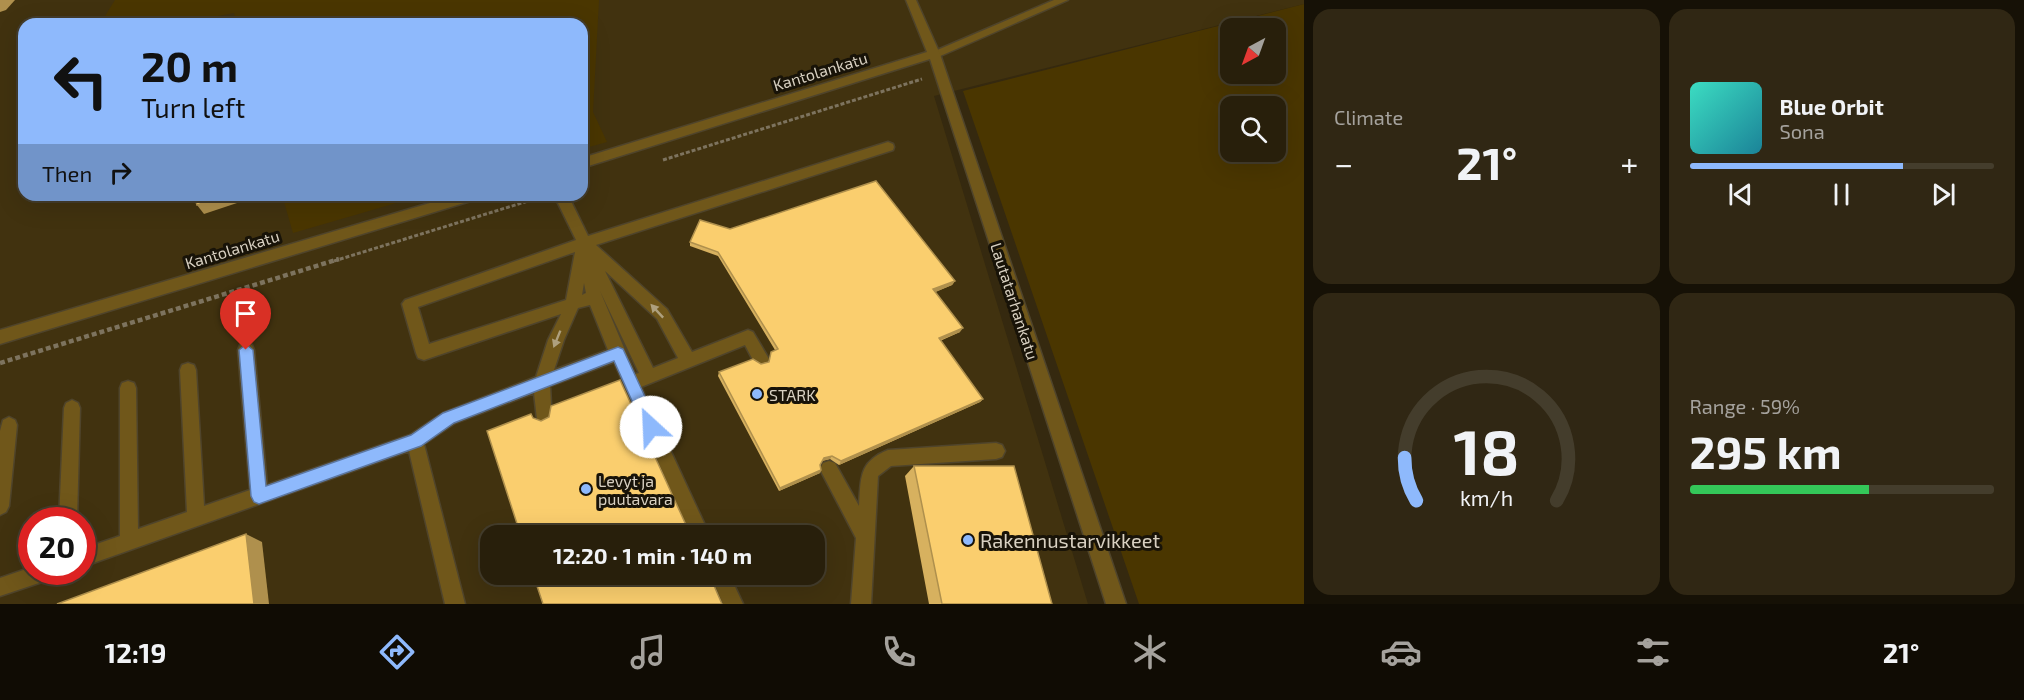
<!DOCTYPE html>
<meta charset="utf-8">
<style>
body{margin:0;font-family:"Exo 2",sans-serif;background:#302714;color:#f1f3f6;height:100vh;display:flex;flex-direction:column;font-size:22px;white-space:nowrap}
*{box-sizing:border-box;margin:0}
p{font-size:20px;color:#a5a29d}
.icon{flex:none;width:33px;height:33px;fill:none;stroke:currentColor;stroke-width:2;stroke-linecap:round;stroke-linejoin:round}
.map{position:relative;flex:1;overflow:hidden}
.sheet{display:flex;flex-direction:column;gap:9px;padding:9px;background:#161106;width:720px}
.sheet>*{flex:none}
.top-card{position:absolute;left:18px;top:18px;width:570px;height:183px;border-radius:18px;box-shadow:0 6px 24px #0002,0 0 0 2px #443d2c;background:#8eb9fc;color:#111;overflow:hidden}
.needle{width:39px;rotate:221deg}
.tools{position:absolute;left:1220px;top:18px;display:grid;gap:12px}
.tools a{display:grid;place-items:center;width:66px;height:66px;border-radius:12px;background:#281f0b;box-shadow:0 6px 24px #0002,0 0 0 2px #443d2c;font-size:30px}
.speed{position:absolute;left:18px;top:507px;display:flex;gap:12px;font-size:30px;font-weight:700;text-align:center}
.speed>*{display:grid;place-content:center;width:78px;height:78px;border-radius:50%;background:#281f0b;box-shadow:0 6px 24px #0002,0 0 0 2px #443d2c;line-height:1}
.speed .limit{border:9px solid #d22;background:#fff;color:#111}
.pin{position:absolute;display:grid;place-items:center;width:51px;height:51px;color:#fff;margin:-62px -26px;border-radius:50% 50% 50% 0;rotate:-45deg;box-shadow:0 0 6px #0007}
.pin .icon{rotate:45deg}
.me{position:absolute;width:66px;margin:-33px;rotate:335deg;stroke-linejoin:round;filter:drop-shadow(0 0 4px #0008)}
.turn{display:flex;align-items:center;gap:21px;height:126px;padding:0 24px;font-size:27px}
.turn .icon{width:78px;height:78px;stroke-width:2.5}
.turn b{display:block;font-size:42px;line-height:51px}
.then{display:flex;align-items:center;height:57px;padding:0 24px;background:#0003;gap:12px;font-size:22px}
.big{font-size:45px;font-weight:700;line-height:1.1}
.sheet .card{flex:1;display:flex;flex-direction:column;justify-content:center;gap:9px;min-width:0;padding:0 21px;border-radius:18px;background:#302714}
.sheet .dial{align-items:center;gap:0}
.dial svg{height:156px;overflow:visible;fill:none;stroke:#443d2c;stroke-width:7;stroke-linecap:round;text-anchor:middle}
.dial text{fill:#f1f3f6;stroke:none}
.song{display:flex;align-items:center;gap:18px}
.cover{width:72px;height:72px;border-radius:9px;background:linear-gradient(135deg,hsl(170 70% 55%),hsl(190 70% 35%))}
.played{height:6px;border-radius:3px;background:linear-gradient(90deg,#8eb9fc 70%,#443d2c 70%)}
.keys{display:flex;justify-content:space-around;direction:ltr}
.heat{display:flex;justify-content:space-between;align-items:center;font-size:33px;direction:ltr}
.charge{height:9px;border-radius:4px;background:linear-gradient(90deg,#34c759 59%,#443d2c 0)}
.sheet .tiles{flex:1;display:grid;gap:9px;grid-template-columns:repeat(2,1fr)}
.trip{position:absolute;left:480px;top:525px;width:345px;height:60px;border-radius:18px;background:#281f0b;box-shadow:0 6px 24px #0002,0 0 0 2px #443d2c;font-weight:700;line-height:60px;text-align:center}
.tab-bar{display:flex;height:96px;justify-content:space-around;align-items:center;background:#100c04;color:#a5a29d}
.tab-bar .icon{width:42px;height:42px}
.tab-bar .on{color:#8eb9fc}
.tab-bar b{font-size:27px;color:#f1f3f6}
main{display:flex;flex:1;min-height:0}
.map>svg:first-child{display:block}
.built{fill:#41320f;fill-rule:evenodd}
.green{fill:#4a3600;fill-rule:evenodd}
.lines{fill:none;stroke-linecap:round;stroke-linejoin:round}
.service-casing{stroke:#4f442b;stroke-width:3}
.minor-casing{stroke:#4f442b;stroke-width:3}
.path-far1{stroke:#7d735e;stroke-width:3;stroke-dasharray:4 2;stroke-linecap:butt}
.path{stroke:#7d735e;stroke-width:4.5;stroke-dasharray:5 3;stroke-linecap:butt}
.service{fill:#70571a;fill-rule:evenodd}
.minor{fill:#70571a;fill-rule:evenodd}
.wall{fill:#d7b15f}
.shaded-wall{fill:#af904d}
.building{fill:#face6e;stroke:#af904d;stroke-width:1.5}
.oneway{fill:#aea07e}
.route{fill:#8eb9fc;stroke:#5c78a4;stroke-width:1.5}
.poi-dot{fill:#8eb9fc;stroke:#181308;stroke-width:2}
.labels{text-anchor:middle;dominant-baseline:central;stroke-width:6;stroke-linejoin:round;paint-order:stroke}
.street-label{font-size:16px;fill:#d8d0c1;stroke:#181308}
.poi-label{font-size:16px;fill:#d8d0c1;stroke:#181308;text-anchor:start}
.near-poi-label{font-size:20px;fill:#d8d0c1;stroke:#181308;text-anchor:start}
</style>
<main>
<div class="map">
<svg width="1304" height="604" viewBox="0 0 1304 604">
<rect width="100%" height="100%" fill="#35290f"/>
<!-- built -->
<path class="built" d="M0 0H1304V4L934 96 1088 604H0ZM24 24H582V195H24ZM32 520H82V572H32ZM490 536H814V574H490Z"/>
<!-- green -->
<g class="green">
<polygon points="115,0 599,0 593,112 607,142 582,149 582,24 237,24 234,13 175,24 100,24"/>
<path d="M1304 4V604H1139L963 91ZM1230 28H1275V74H1230ZM1275 106V152H1230V106Z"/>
<polygon points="282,195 424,195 293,233"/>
</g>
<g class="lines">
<!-- service casing -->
<g class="service-casing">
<g id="service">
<polygon points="1054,0 1068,0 938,57 930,57 928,54"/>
<path d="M888 142 893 144 894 147 893 150 596 245 667 309 692 352 748 330 753 332 769 359 767 364 761 366 755 364 745 345 641 387 710 536H691L614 362 550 386 552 423 550 428 544 431 538 428 534 393 455 423 424 444 465 604H445L409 451 82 567V549L120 536V388L122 383 128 381 134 383 136 388 138 529 187 512 180 370 182 365 188 363 194 365 196 370 204 506 250 490 238 350 240 345 246 343 252 345 254 350 267 485 410 435 443 413 536 377 548 340 561 314 424 360 418 358 416 353 402 304 405 300 576 240 554 195H568L588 236ZM575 252 566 300 429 344 418 307ZM605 271 657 319 678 358 653 368ZM584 283 586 293 582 295ZM600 291 639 373 635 374ZM590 305 608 350 554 370 564 340 578 308Z"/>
<polygon points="72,400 78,403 80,408 77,520 59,520 64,408 66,403"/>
<polygon points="9,417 15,420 17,425 9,506 6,512 0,515 0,431 3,420"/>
<path d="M996 443 1002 445 1005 451 1002 457 996 459 891 466 878 476 871 604H851L856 538 823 475 820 469 823 463 829 461 835 463 859 506C861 479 858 462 888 450Z"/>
<polygon points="32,567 32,572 53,572 51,579 0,596 0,578"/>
<polygon points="710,574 729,574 743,604 723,604"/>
</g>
</g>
<!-- minor casing -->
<g class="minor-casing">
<g id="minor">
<polygon points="906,0 916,0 940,54 1126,604 1106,604 930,59 582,168 582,158 927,52"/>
<polygon points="457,195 481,195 474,200 0,344 0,330"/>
</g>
</g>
<!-- path-far1 -->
<g class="path-far1">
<polyline points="663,160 922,79"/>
<polyline points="334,261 541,197"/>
</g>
<!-- path -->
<polyline class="path" points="0,363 339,259"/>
<!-- service -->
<use href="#service" class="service"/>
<!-- minor -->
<use href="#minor" class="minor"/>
</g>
<!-- wall -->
<g class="wall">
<polygon points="730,229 955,281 952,285 935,292 960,332 940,341 983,399 980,402 839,465 830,459 822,461 820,465 821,470 820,473 779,491 718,376 719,372 768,362 775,350 718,256 690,246 690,242"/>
<polygon points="914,466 1052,604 929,604 905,476"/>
</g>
<!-- shaded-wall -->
<g class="shaded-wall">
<polygon points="0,0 15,0 6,10 0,12"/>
<polygon points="226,195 245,195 246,200 204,214 197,205"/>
<polygon points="955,281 952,285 931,294 933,289"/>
<polygon points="963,328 960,332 936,342 939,338"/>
<polygon points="983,399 980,402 839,465 841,461"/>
<polygon points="832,456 830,459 822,461 824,458"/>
<polygon points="821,470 820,473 779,491 780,488"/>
<polygon points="246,534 262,542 269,604 254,604"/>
</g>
<!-- building -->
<g class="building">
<polygon points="876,181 955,281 933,289 963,328 939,338 983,399 841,461 832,456 824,458 820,465 821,470 780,488 719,372 753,359 761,364 769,362 771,352 778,349 718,252 690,242 700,220 730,229"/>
<polygon points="194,195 226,195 197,205"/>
<polygon points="620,380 691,536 521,536 487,431 531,414 533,418 541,421 549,417 551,406"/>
<polygon points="914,466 1014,466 1052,604 942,604"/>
<polygon points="246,534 254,604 57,604"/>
<polygon points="533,574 709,574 722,604 543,604"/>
</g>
<!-- one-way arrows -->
<defs><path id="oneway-solid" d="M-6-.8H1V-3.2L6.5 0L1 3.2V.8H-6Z" transform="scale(1.5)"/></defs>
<g class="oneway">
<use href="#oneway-solid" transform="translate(657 311) rotate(-133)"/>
<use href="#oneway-solid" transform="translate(557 339) rotate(112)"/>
</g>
<!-- route -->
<polygon class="route" points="246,344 253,350 266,486 411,435 443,413 618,347 623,349 659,427 657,432 646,432 614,361 454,423 421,446 259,504 254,502 251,496 239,350"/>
<!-- markers -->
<g class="poi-dot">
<circle cx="757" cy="394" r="6"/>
<circle cx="586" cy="489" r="6"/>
<circle cx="968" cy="540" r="6"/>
</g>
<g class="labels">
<!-- street labels -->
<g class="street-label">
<text transform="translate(820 71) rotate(-17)">Kantolankatu</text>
<text transform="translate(232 249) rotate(-17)">Kantolankatu</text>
<text transform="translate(1015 301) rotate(72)">Lautatarhankatu</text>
</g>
<!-- poi labels -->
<g class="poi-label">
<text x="769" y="394">STARK</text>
<text x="598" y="480">Levyt ja<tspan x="598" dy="18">puutavara</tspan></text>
</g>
<!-- near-poi labels -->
<g class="near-poi-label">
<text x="980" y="540">Rakennustarvikkeet</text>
</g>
</g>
</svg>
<div class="tools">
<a><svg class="needle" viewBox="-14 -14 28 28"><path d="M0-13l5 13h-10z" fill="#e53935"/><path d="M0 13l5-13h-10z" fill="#a5a29d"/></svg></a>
<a><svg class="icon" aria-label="search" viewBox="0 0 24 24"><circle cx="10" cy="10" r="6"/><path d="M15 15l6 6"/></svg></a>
</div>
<div class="speed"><div class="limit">20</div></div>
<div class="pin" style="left:246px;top:350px;background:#d93025"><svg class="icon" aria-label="arrive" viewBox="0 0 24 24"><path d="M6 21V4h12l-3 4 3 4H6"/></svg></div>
<svg class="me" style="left:651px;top:427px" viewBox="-20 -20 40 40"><circle r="19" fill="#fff"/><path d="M0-13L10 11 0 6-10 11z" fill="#8eb9fc"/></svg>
<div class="trip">12:20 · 1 min · 140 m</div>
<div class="top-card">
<div class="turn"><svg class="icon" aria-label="left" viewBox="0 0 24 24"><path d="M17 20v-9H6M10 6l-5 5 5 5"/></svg><div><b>20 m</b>Turn left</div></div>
<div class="then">Then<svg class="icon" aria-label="right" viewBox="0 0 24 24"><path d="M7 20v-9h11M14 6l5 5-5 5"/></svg></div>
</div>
</div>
<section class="sheet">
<div class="tiles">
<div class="card"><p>Climate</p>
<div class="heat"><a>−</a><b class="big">21°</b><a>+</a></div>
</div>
<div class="card">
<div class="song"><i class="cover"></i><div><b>Blue Orbit</b><p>Sona</p></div></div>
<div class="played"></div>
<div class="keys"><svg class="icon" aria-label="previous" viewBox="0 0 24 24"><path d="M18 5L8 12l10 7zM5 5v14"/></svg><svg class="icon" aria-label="pause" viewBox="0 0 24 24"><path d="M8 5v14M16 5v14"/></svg><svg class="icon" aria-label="next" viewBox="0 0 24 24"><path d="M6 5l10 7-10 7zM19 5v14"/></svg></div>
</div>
<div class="card dial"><svg viewBox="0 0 100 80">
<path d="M14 69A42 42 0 1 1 86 69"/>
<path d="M14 69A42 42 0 0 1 8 47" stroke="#8eb9fc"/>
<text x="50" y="56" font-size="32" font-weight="700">18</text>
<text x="50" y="72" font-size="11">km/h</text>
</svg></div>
<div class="card"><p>Range · 59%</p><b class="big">295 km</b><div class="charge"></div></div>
</div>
</section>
</main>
<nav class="tab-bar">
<b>12:19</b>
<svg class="icon on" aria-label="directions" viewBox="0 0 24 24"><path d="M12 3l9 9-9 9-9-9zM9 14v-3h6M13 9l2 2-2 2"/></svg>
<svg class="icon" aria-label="music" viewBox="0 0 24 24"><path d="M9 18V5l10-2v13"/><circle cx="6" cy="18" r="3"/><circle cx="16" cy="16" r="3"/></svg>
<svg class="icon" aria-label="phone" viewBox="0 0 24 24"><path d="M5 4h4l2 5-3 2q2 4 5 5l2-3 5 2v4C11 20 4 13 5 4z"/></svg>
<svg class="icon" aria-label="climate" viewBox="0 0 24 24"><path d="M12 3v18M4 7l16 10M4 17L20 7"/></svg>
<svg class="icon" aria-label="car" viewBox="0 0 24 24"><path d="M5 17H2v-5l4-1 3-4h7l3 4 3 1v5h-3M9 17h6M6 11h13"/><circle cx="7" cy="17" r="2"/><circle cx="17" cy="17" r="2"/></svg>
<svg class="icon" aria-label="filters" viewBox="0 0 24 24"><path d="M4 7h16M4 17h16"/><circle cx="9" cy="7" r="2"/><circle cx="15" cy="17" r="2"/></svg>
<b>21°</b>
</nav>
